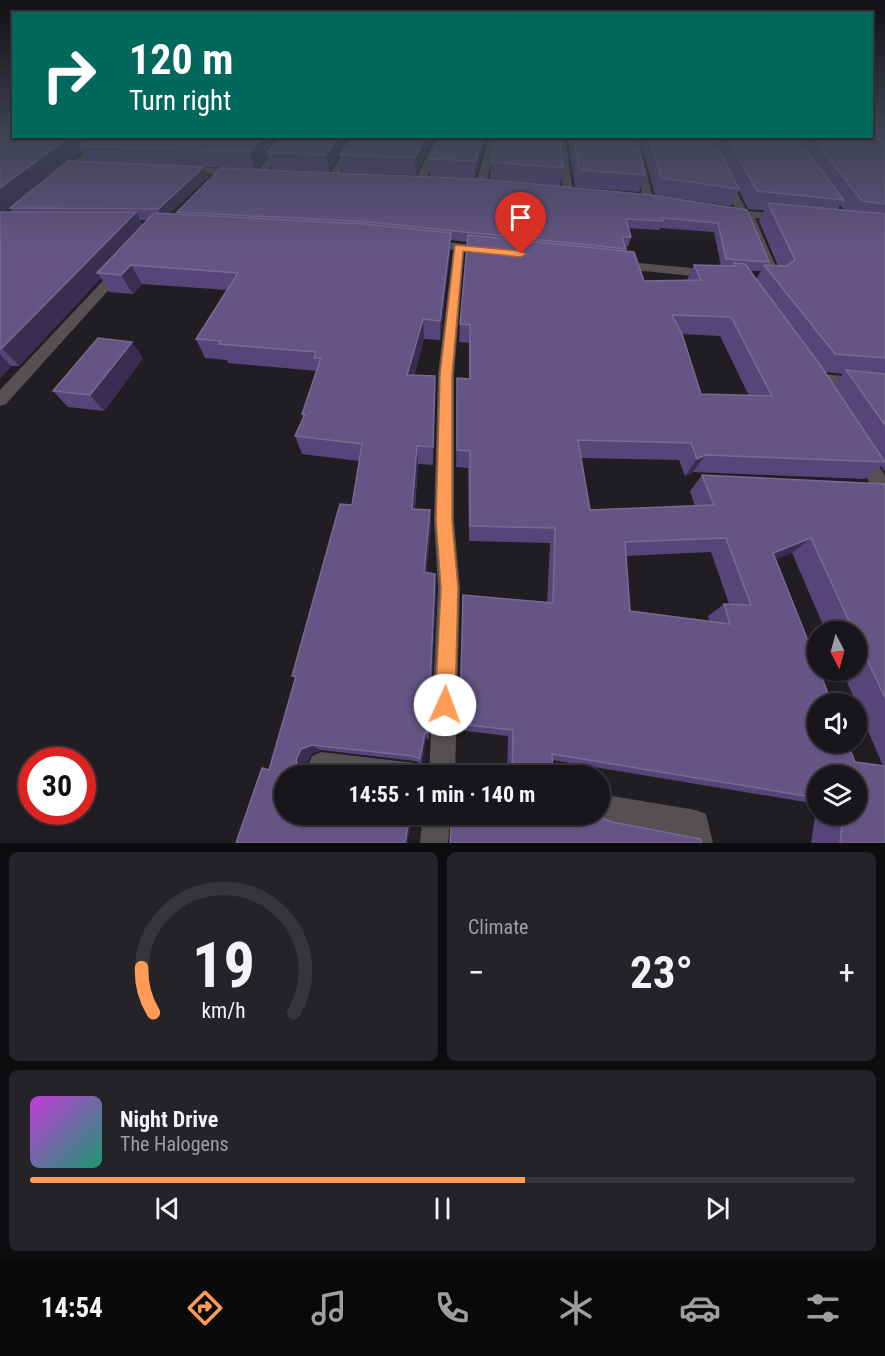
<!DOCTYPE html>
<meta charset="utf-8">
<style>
body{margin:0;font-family:"Roboto Condensed",sans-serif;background:#252327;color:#f1f3f6;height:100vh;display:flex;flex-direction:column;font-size:22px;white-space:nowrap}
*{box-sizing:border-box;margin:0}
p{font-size:20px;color:#9f9fa2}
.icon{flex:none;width:33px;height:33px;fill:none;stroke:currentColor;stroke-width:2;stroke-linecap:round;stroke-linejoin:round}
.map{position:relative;height:843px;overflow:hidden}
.sheet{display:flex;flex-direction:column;gap:9px;padding:9px;background:#0d0c0e;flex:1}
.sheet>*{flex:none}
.guide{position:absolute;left:12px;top:12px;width:861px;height:126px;border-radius:0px;box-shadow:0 2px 4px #0004,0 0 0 2px #363539;background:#00695c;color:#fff;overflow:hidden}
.needle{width:39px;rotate:174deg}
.controls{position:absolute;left:807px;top:621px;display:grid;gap:12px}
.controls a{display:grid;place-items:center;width:60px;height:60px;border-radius:50%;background:#18161a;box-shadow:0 2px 4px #0004,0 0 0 2px #363539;font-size:30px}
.speed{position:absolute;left:18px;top:747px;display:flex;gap:12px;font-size:30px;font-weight:700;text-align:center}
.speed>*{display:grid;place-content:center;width:78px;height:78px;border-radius:50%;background:#18161a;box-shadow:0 2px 4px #0004,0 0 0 2px #363539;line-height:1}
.speed .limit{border:9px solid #d22;background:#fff;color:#111}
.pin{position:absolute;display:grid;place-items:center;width:51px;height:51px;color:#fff;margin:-62px -26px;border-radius:50% 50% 50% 0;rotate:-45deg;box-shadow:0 0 6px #0007}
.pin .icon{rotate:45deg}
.me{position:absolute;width:66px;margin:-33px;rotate:2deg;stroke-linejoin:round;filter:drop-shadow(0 0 4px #0008)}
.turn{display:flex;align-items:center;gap:21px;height:126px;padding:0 18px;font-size:27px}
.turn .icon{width:78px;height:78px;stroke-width:2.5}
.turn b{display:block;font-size:42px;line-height:51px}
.big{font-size:45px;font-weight:700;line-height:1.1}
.sheet .widget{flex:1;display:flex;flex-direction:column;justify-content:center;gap:9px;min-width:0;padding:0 21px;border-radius:9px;background:#252327}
.sheet .dial{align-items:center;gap:0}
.dial svg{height:156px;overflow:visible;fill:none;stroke:#363539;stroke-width:7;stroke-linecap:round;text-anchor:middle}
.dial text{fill:#f1f3f6;stroke:none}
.song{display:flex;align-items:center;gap:18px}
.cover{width:72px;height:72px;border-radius:9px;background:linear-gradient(135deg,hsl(290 70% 55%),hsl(160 70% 35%))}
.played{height:6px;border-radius:3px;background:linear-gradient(90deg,#fe9c57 60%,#363539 60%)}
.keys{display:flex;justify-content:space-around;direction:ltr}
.heat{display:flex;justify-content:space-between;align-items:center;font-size:33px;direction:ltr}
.sheet .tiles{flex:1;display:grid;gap:9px;grid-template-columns:1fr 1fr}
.widget:last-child{grid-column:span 2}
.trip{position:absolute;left:274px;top:765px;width:336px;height:60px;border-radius:30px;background:#18161a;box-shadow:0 2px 4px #0004,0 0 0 2px #363539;font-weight:700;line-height:60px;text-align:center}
.tab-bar{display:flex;height:96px;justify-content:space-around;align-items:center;background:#0a090a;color:#9f9fa2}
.tab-bar .icon{width:42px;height:42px}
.tab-bar .selected{color:#fe9c57}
.tab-bar b{font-size:27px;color:#f1f3f6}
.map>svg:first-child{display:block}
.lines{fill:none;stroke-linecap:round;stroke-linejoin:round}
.minor{fill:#555152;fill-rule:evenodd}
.wall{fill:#554579;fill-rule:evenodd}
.shaded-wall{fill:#392e52}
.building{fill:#645584;stroke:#776b93;stroke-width:1.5;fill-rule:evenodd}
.route{fill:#fe9c57;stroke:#a56539;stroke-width:1.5}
</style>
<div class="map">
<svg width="885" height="843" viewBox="0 0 885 843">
<rect width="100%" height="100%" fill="#201d23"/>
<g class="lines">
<!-- minor -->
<g class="minor">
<polygon points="109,136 119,136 65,176 59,176 59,172"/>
<polygon points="290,136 299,136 262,175 256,175 256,171"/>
<polygon points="355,136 364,136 336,178 330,178 328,176"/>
<polygon points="437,136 446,136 426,179 417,181 416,179"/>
<polygon points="489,136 498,136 486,183 481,186 476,183"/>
<polygon points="557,136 565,136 573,192 568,195 563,192"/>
<polygon points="629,136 638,136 653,199 652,201 643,199"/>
<polygon points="184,167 239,169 244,172 239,175 181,172 179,170"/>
<polygon points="722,176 728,176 747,211 783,214 788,217 783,220 755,218 781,278 779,281 768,282 762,278 767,274 743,215 737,212 720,178"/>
<polygon points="430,240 488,247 494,251 488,255 464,252 454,375 454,521 460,588 455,776 429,776 438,588 434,521 438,375 453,250 426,246 424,244"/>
<polygon points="618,261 712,270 718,274 712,278 614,268 612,265"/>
<polygon points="119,267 123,268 125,271 123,274 6,404 0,406 0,390 115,268"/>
<polygon points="811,371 818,374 885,379 885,391 813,385 808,383 803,376 806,372"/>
<polygon points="861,446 867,448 885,475 885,499 878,497 852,453 855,448"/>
<polygon points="321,752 415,763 424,767 428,776 315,776 312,774 308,765 312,756"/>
<polygon points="600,794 696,810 706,814 713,843 685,843 684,836 600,820 590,817 590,814 600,814"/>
<polygon points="423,814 451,814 448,843 420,843"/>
</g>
</g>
<!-- wall -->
<g class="wall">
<path d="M0 129H14V136H352L329 172 271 169 268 156 255 169 105 163 204 167 208 177 169 214H178L177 212 221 168 481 179 651 195 747 210 769 262 767 265 778 266 759 221 764 210 748 209 739 190 731 206 655 195 639 136H872V129H885V472L881 466 865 479 693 472 685 476 679 460 581 458 590 510 695 506 690 491 702 475 885 484V843H811L817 804 552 760 553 776H507L508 736 458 730 463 595 547 603 550 543 469 541 468 468 456 467 457 378 469 379V343L459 342 460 324 467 242 451 240 450 252 440 340 424 339 414 376H435L433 465 418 464 415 509 430 510 431 526 426 573 435 574 436 588 429 739 426 738 422 764 415 761 321 750 311 754 306 764 310 775 418 776H285V814H412L407 843H236L262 768 269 770 296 679 292 676 340 504 352 505 359 461 302 454 295 436 303 417 302 414 317 371 228 363 227 360 205 358 196 339 227 290 142 284 133 294 109 292 101 278 19 366H11L0 378ZM82 152 87 162 68 161 69 160ZM67 162 10 208 12 212H4ZM840 205 844 210H837ZM140 220H148L142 225ZM629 228 659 230 660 228 714 232 721 266 694 265 687 280 644 281 634 252H626V246L628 247 631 237ZM750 271H761L756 279ZM682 334 720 336 749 396 701 394ZM826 372 834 373 843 374 833 384ZM711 552 729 604H724L708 616 709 621 630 611 626 556ZM792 553 826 632H856V670H842L883 766 855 762 847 742H818V704H832L819 670H818V666L776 559ZM818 776H856V814H818Z"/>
<polygon points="354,136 434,136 416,175 343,172 340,155"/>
<polygon points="487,136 475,178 430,176 430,159"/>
<polygon points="567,136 635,136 645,175 639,192 575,187"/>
<polygon points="491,162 563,168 560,186 490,179"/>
<polygon points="143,358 104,411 68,407 53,391"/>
</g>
<!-- shaded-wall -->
<g class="shaded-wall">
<polygon points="71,136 103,136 79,146 82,152 67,162 0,215 0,188 57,146"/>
<polygon points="266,136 286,136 267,152 268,156 255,169 250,152"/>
<polygon points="339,136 352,136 329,172 326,155"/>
<polygon points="426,136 434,136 416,175 415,158"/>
<polygon points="483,136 487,136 475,178 476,161"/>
<polygon points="204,167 208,177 163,220 158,209"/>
<polygon points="136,212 145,230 97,273 101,278 19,366 2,348"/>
<polygon points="451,233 450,252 440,340 440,321"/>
<polygon points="131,265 142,284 133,294 121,275"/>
<polygon points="423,319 424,339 409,394 407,375"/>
<polygon points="132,342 143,358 104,411 90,395"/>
<polygon points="0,354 11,366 0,378"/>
<polygon points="435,376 435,395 433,465 433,447"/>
<polygon points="417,446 418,464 413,525 412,509"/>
<polygon points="705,455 693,472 685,476 697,459"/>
<polygon points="430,510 431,526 425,586 424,572"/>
<polygon points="811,538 792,553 756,567 773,553"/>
<polygon points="435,574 436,588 429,739 428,733"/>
<polygon points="425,732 426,738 422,764 420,759"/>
<polygon points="312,745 321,750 311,754 306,764 310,775 307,776 300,772 296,760 301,749"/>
<polygon points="410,814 412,814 407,843 405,843"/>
</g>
<!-- building -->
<g class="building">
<polygon points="0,129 14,129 14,136 71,136 57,146 0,188"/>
<polygon points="872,129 885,129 885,204 862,201 824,152 815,136 872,136"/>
<polygon points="91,136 266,136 250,152 79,146"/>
<polygon points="282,136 339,136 326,155 267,152"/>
<polygon points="354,136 426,136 415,158 340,155"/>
<polygon points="441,136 483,136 476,161 430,159"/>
<polygon points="498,136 559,136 563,168 491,162"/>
<polygon points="573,136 635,136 645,175 579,170"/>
<polygon points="648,136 712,136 739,189 661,178"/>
<polygon points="726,136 800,136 810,155 844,200 757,191"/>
<polygon points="68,161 204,167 158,209 10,208"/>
<polygon points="221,168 481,179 651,195 747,210 769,262 726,259 718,223 662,218 663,221 626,219 631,237 622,237 626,249 368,222 177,212"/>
<polygon points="768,203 885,214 885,358 835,354 764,265 786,266 795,260"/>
<polygon points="0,212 136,212 2,348 0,348"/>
<polygon points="154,213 366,224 451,233 440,321 423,319 407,375 435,376 433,447 417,446 412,509 430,510 424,572 435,574 428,733 425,732 420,759 413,756 312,745 301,749 296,760 300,772 305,775 417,776 285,776 285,814 410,814 405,843 236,843 262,768 269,770 296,676 292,676 340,504 352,505 362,444 295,436 305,414 302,414 321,358 314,358 316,352 219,344 221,341 196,339 238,273 131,265 121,275 97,273"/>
<path d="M468 235 634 252 644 281 701 280 694 265 735 266 734 263 745 264 821 366 885 462 705 455 697 459 691 443 578 440 590 510 714 505 702 475 885 484V698L856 636V632H854L811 538 773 553 818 666V670H819L832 704H818V742H847L855 762 885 766V843H840L843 814H856V776H818V798L552 754 553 776H512L513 730 460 724 463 595 553 603 555 528 470 526V451L457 450V378L470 379V325L460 324ZM672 315 731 317 772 396 701 394 682 334ZM726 538 751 605 724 604 730 624 630 611 625 542Z"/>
<polygon points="98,338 132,342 90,395 53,391"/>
<polygon points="846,370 885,374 885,425"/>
<polygon points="452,814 580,814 599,817 612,822 701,839 701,843 450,843"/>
</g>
<!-- sky -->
<linearGradient id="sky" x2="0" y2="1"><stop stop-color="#121013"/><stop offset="0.52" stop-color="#3c4050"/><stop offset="1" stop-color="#3c4050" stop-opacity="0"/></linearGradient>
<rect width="885" height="247" fill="url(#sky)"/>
<!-- route -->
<polygon class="route" points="455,245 521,251 526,254 521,257 463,251 452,375 452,520 458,588 455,705 452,712 445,715 438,712 435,705 441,588 436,520 440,375"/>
</svg>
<div class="controls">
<a><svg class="needle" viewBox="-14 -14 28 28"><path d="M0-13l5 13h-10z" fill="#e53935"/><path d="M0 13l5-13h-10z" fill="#9f9fa2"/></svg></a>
<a><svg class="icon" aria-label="sound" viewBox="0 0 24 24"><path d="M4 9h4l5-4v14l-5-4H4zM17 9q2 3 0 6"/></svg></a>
<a><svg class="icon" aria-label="layers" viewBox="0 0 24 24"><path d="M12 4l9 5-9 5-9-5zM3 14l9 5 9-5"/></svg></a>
</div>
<div class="speed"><div class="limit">30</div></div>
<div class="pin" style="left:521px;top:254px;background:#d93025"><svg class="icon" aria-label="arrive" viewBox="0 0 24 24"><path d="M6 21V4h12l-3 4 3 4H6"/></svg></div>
<svg class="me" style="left:445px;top:705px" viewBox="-20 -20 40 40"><circle r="19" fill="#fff"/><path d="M0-13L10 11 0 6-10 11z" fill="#fe9c57"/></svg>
<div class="trip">14:55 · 1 min · 140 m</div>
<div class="guide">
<div class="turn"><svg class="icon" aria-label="right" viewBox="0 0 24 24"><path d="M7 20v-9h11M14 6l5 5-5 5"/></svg><div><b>120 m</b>Turn right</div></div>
</div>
</div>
<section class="sheet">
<div class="tiles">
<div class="widget dial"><svg viewBox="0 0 100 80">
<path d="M14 69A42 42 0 1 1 86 69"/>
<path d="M14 69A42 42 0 0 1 8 46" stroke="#fe9c57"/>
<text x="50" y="56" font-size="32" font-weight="700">19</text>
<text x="50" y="72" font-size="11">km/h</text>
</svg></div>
<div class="widget"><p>Climate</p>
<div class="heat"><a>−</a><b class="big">23°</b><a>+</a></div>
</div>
<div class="widget">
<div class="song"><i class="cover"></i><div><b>Night Drive</b><p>The Halogens</p></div></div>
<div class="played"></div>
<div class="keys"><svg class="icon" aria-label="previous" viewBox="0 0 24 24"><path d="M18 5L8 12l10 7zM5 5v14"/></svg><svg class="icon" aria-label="pause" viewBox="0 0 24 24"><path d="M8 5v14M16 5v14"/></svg><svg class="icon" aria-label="next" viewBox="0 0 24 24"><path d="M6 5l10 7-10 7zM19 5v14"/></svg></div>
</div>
</div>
</section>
<nav class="tab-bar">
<b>14:54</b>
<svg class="icon selected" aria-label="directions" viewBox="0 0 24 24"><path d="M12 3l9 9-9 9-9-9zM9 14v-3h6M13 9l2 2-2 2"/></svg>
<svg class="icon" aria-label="music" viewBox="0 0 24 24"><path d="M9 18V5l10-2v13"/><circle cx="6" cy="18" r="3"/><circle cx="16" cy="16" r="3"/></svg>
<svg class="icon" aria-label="phone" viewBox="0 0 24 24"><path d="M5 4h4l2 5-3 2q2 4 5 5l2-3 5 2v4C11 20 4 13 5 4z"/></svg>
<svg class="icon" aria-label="climate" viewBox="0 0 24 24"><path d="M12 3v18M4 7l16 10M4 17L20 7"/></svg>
<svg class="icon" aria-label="car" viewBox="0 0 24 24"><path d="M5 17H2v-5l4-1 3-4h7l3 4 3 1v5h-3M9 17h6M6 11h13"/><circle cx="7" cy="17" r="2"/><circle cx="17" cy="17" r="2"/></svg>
<svg class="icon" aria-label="filters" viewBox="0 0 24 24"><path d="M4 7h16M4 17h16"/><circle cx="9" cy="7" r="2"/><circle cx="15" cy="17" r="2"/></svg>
</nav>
